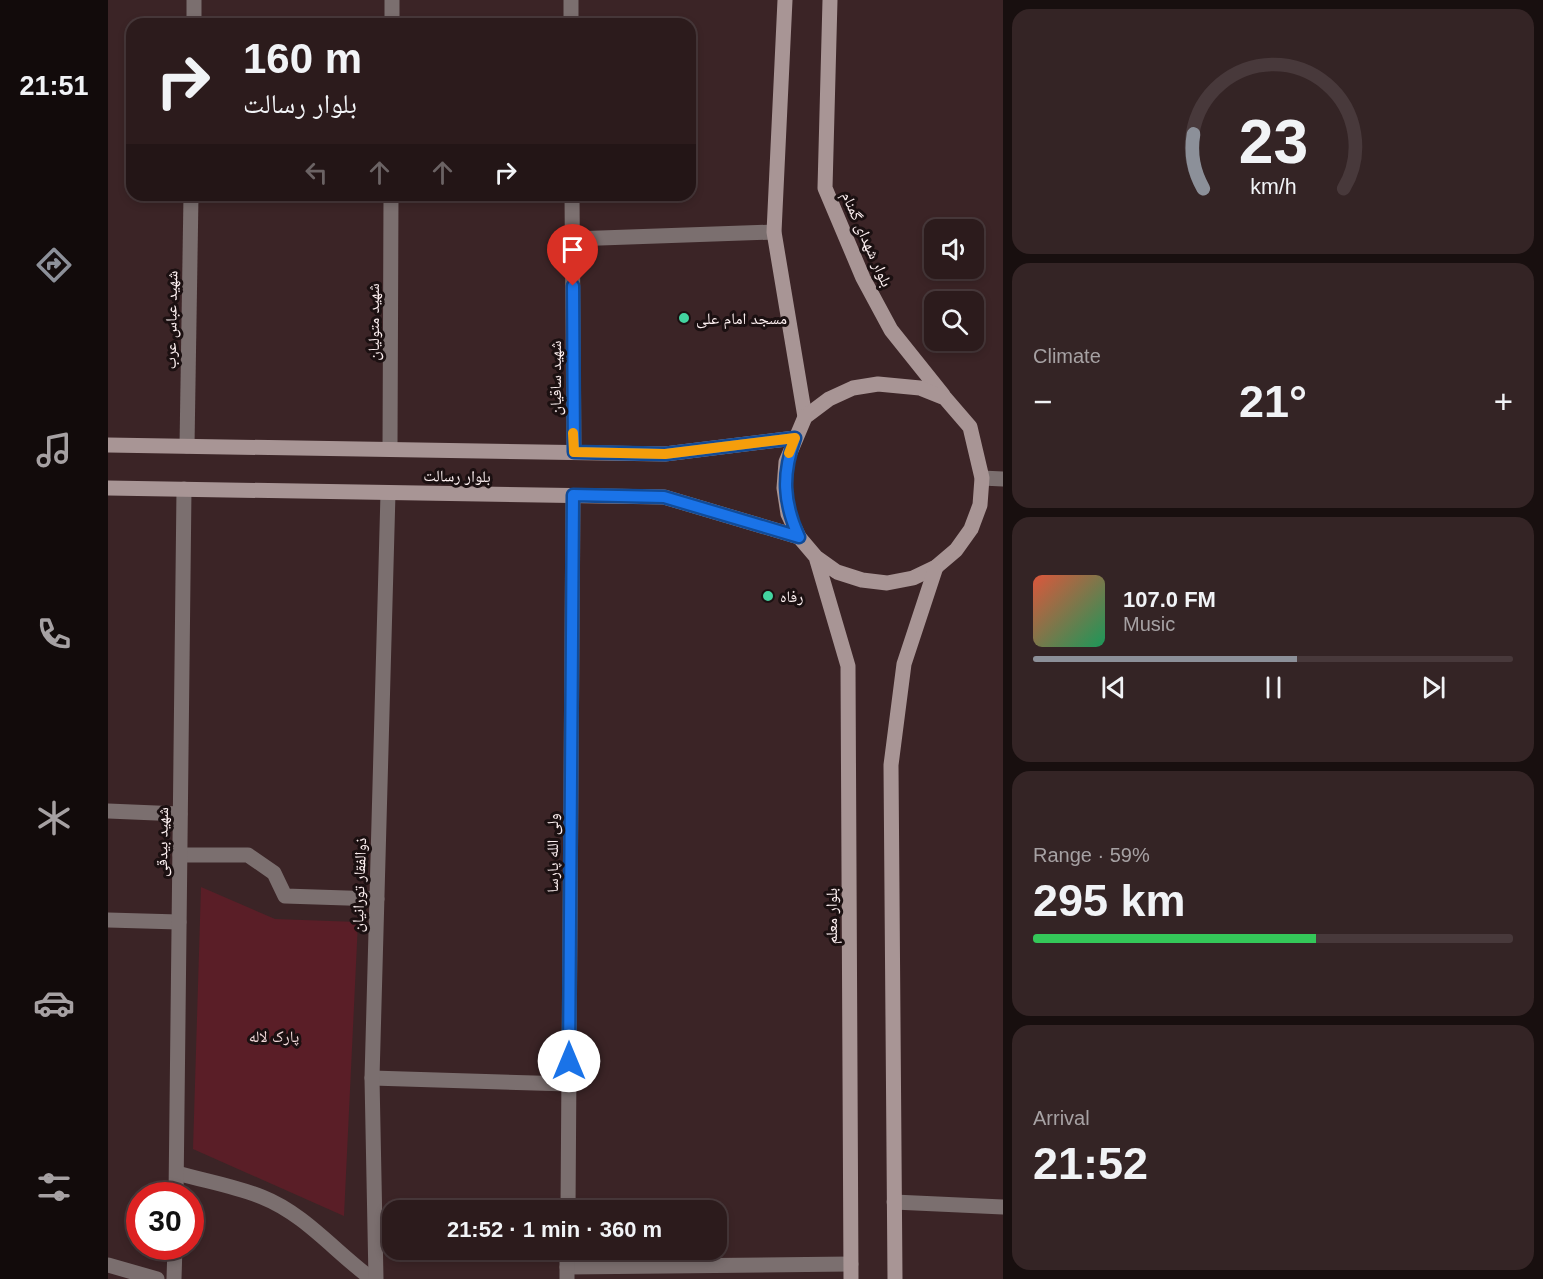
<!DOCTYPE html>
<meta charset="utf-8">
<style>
body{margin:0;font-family:Helvetica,"Noto Naskh Arabic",sans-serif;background:#342425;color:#f1f3f6;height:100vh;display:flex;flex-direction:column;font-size:22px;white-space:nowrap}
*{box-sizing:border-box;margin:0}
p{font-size:20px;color:#a6a1a3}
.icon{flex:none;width:33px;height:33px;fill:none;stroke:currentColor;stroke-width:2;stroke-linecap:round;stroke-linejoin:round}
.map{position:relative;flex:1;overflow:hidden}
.drawer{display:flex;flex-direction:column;gap:9px;padding:9px;background:#180f0f;width:540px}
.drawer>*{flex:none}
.banner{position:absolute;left:18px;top:18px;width:570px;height:183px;border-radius:18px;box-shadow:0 3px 9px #0003,0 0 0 2px #48393b;background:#2c1b1c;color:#f1f3f6;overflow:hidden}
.fabs{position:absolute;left:816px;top:219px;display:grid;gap:12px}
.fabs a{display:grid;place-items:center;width:60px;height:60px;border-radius:12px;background:#2c1b1c;box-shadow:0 3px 9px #0003,0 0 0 2px #48393b;font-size:30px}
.speed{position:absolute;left:18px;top:1182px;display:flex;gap:12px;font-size:30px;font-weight:700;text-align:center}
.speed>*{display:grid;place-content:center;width:78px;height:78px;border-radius:50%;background:#2c1b1c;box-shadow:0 3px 9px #0003,0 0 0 2px #48393b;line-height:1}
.speed .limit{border:9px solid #d22;background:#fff;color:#111}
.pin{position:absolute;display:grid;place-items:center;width:51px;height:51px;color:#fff;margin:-62px -26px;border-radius:50% 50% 50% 0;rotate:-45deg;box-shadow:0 0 6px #0007}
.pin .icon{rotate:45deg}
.me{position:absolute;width:66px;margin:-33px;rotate:0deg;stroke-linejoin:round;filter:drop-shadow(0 0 4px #0008)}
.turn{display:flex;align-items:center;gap:21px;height:126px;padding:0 18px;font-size:27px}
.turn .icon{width:78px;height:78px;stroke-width:2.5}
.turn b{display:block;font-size:42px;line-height:51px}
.lanes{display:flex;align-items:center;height:57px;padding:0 18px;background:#0003;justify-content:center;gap:30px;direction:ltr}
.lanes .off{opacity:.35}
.big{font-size:45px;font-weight:700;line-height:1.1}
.drawer .widget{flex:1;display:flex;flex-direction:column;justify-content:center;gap:9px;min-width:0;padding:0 21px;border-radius:18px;background:#342425}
.drawer .dial{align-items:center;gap:0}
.dial svg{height:156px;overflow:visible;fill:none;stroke:#48393b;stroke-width:7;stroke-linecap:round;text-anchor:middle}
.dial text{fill:#f1f3f6;stroke:none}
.song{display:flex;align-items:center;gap:18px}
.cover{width:72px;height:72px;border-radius:9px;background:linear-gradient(135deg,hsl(10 70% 55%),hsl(150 70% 35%))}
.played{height:6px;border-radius:3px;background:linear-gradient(90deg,#8c9099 55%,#48393b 55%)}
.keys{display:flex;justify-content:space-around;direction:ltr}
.heat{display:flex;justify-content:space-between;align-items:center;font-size:33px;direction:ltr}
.charge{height:9px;border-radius:4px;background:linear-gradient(90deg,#34c759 59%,#48393b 0)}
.trip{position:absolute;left:274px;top:1200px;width:345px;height:60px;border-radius:18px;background:#2c1b1c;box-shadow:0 3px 9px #0003,0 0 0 2px #48393b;font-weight:700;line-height:60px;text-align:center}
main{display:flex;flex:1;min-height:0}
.dock{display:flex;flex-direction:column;width:108px;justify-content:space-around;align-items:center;background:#120b0b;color:#a6a1a3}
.dock .icon{width:42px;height:42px}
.dock .on{color:#8c9099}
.dock b{font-size:27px;color:#f1f3f6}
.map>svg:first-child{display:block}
.green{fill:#5a1e27}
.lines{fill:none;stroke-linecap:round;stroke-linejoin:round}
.minor{stroke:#7b6f6f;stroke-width:15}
.secondary{stroke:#a89595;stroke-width:15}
.route-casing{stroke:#114b97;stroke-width:15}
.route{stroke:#1a73e8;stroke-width:10}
.slow{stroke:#f59e0b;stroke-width:10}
.poi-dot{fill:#43d4a0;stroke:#1b1011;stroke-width:2}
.labels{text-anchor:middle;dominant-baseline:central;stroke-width:6;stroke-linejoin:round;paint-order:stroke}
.street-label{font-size:16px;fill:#fef1f2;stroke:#1b1011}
.poi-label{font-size:16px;fill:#fef1f2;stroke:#1b1011;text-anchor:start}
.park-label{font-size:16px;fill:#f3dadb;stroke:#1b1011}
</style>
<main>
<nav class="dock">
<b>21:51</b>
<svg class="icon on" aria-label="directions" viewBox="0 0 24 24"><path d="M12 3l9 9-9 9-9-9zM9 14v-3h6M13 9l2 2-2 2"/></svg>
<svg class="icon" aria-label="music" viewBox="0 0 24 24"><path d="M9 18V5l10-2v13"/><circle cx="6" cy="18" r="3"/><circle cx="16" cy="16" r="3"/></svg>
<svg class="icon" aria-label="phone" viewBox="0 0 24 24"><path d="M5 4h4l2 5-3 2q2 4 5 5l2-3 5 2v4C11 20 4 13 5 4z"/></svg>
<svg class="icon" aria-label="climate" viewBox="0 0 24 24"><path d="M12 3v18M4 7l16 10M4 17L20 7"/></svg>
<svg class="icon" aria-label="car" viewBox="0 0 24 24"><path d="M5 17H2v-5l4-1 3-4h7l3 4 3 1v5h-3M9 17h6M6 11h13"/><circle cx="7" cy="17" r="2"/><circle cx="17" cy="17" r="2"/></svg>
<svg class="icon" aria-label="filters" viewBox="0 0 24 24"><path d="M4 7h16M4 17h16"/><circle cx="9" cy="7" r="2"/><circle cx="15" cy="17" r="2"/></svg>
</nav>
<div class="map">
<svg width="895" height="1279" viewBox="0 0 895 1279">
<rect width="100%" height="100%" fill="#3b2426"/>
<!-- green -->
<polygon class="green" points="93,887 167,919 250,922 236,1216 85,1149"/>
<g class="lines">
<!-- minor -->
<g class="minor">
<polyline points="463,0 463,24"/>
<polyline points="86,24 86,0"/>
<polyline points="284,24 284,0"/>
<polyline points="464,195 466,452"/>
<polyline points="464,239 666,232"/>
<polyline points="79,446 83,195"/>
<polyline points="282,449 283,195"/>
<polyline points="874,478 895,479"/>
<polyline points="0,811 72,814"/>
<polyline points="72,855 140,855 166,873 177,896 269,899"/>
<polyline points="0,920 71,922"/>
<polyline points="264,1078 461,1084"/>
<path d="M69 1173C97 1181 127 1186 154 1197 197 1214 227 1252 264 1279"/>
<polyline points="68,1196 76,489"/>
<polyline points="786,1202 895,1207"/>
<polyline points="460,1210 465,496"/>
<polyline points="0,1265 49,1279"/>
<polyline points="459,1267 743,1264"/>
<polyline points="66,1279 67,1246"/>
<polyline points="268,1279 264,1078 280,493"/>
<polyline points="459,1279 459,1250"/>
</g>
<!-- secondary -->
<g class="secondary">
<polyline points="677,0 666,232 697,417"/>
<polyline points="722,0 717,188 755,278 783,330 835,395"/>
<polyline points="0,445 557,454 687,438"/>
<polyline points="0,488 556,497 691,537"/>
<polyline points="708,557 729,572 754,580 779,583 805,578 828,567 848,550 863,529 872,505 874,478 862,427 837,398 812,388 770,384 745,388 721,399 697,417 678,462 676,488 680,514 691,537 708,557 740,666 743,1279"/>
<polyline points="787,1279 783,765 796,664 828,567"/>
</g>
</g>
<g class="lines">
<!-- route casing -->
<g class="route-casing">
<path id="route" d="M461 1061 465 495 556 497 691 537C675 502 674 474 687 438L557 454 466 452 465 286"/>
</g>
<!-- route -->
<use href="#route" class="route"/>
<!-- slow -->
<polyline class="slow" points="465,433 466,452 557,454 687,438 681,453"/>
</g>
<!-- markers -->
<g class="poi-dot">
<circle cx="576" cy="318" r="6"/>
<circle cx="660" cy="596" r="6"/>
</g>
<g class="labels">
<!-- street labels -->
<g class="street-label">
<text transform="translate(759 239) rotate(66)">بلوار شهدای گمنام</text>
<text transform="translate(63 320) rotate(-89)">شهید عباس عرب</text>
<text transform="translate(265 322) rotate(-90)">شهید متولیان</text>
<text transform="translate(447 378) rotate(-90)">شهید ساقیان</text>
<text transform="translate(349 476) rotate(1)">بلوار رسالت</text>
<text transform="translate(54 842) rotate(-89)">شهید بیدقی</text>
<text transform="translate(444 853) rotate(-90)">ولی الله پارسا</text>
<text transform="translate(251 885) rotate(-88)">ذوالفقار تورانیان</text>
<text transform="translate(723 916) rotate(-90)">بلوار معلم</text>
</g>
<!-- poi labels -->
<g class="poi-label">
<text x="588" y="318">مسجد امام علی</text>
<text x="672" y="596">رفاه</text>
</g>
<!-- park labels -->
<g class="park-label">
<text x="166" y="1036">پارک لاله</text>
</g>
</g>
</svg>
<div class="fabs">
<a><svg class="icon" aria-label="sound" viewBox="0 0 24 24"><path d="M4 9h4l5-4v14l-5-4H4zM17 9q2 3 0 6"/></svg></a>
<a><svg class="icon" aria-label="search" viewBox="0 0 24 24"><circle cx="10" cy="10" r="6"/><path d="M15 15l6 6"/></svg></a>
</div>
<div class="speed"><div class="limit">30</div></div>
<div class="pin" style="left:465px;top:286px;background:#d93025"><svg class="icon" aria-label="arrive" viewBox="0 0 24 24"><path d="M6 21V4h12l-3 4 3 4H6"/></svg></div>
<svg class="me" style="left:461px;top:1061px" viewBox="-20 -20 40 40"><circle r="19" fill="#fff"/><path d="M0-13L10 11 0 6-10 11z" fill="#1a73e8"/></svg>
<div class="trip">21:52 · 1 min · 360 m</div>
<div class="banner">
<div class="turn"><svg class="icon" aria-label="right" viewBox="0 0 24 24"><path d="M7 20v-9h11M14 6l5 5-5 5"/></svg><div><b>160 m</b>بلوار رسالت</div></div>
<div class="lanes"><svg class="icon off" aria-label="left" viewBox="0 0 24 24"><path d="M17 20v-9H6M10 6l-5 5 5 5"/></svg><svg class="icon off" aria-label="ahead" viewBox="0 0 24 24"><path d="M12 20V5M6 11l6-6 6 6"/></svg><svg class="icon off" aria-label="ahead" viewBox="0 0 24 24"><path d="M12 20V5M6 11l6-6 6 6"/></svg><svg class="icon" aria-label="right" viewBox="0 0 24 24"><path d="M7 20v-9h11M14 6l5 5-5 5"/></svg></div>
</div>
</div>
<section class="drawer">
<div class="widget dial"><svg viewBox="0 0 100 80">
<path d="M14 69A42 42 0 1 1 86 69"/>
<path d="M14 69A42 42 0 0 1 9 41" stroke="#8c9099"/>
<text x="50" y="56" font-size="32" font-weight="700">23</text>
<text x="50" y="72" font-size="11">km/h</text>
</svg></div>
<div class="widget"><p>Climate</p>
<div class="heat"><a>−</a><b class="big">21°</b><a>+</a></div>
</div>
<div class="widget">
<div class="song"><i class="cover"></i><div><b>107.0 FM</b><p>Music</p></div></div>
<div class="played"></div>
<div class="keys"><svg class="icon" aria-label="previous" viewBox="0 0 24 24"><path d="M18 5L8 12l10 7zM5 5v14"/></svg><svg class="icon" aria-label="pause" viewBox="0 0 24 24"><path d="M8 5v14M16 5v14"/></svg><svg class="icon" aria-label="next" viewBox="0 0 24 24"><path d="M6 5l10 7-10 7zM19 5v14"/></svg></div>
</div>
<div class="widget"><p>Range · 59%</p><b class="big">295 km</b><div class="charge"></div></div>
<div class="widget"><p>Arrival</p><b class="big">21:52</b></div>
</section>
</main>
